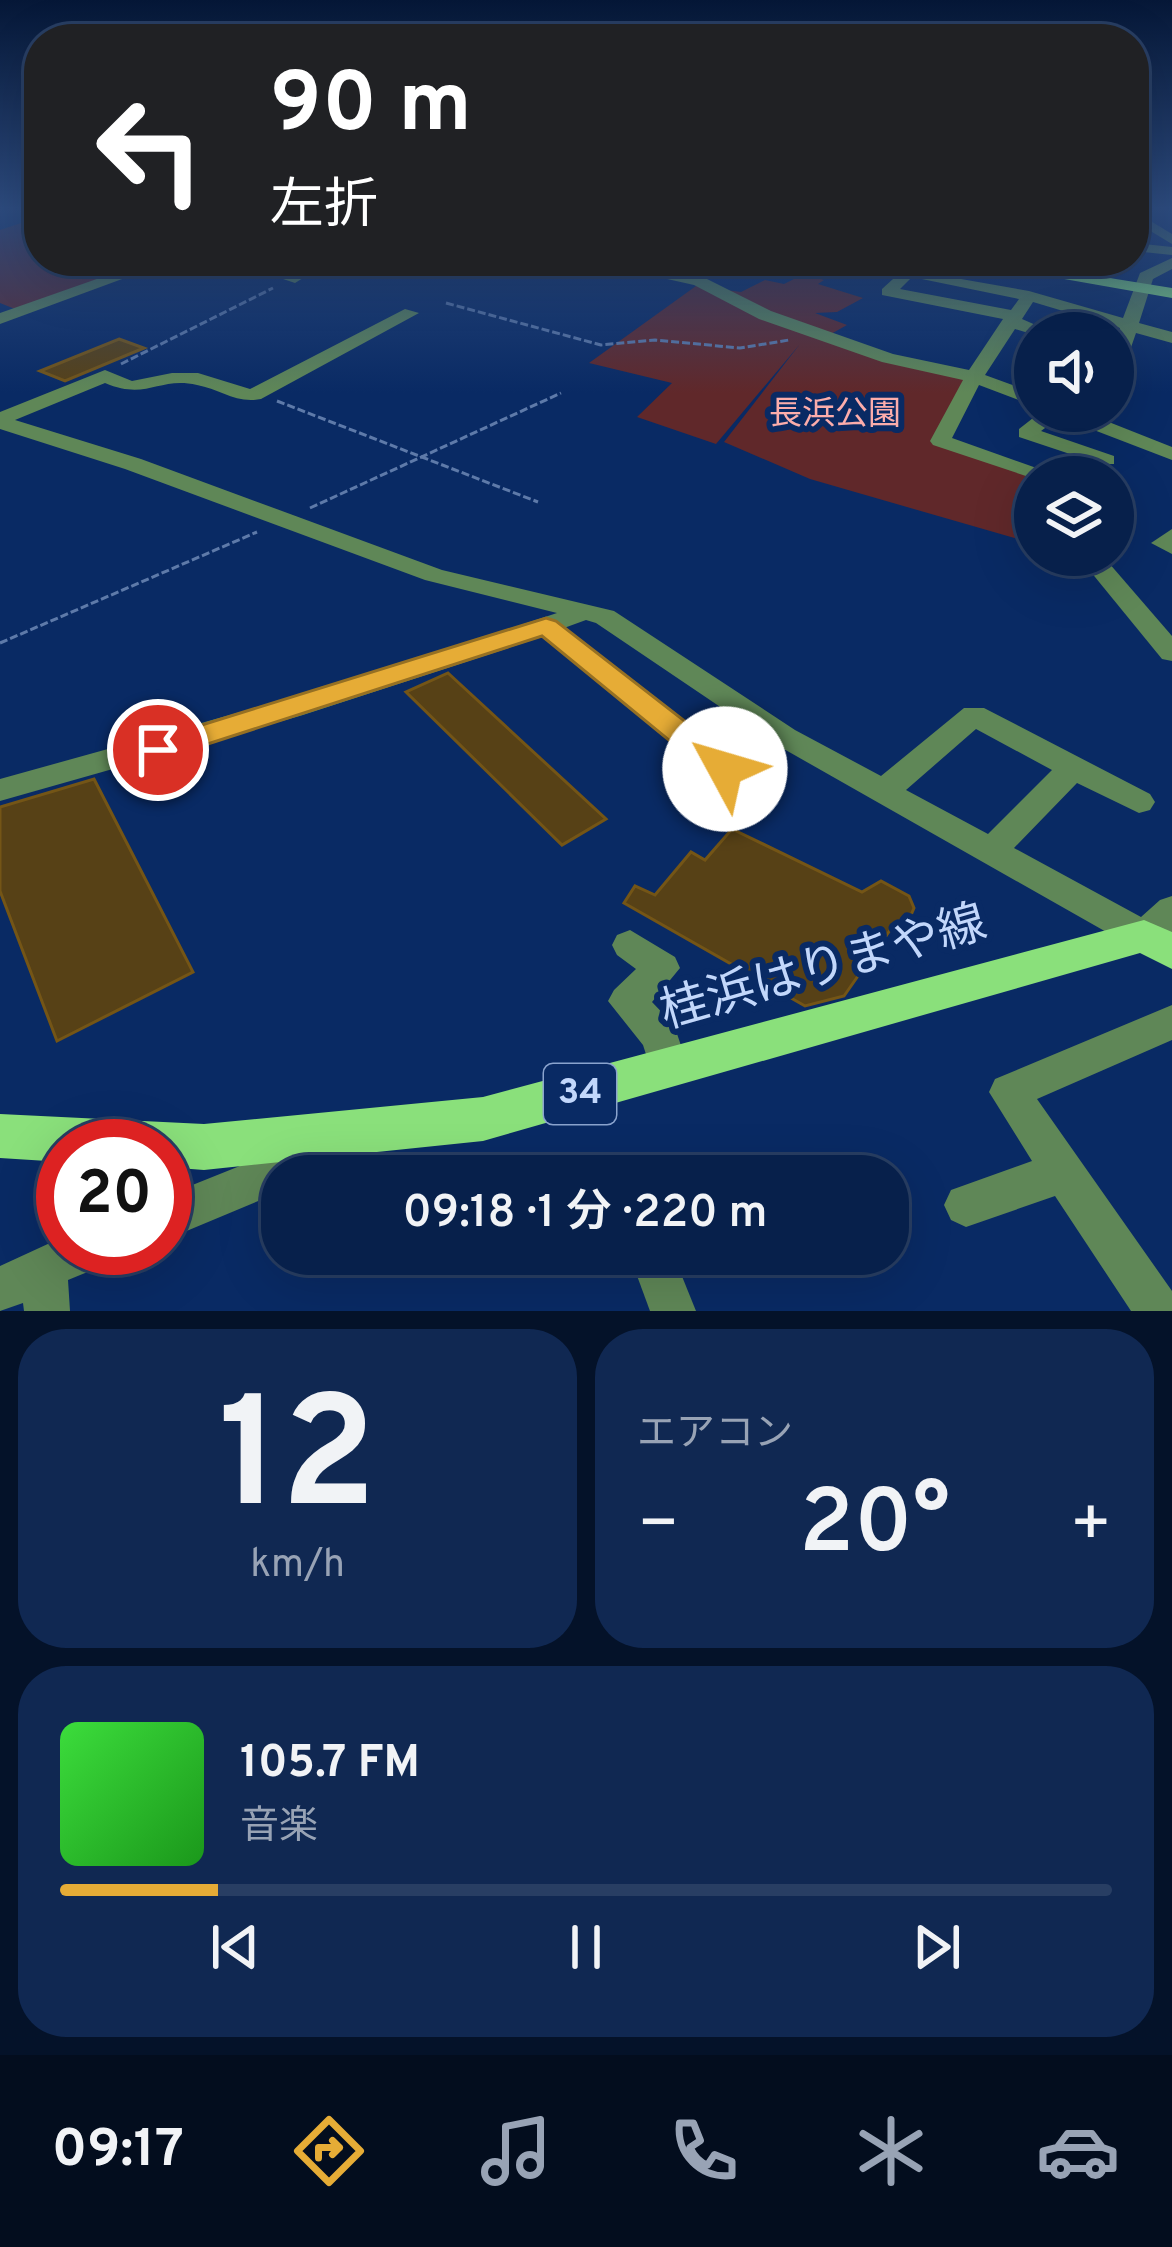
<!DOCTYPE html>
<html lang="ja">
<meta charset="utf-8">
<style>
body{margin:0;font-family:Overpass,"Noto Sans JP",sans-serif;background:#102852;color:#f1f3f6;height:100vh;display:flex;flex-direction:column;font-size:45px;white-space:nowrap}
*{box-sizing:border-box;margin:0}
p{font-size:39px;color:#98a3b5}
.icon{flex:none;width:66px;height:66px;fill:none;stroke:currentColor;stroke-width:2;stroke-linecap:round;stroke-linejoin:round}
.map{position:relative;height:1311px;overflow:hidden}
.drawer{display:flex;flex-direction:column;gap:18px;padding:18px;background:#041229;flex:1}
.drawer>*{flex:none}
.top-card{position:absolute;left:24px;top:24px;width:1125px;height:252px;border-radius:48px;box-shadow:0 12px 48px #0002,0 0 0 3px #283e63;background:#202124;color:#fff;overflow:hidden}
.fabs{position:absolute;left:1014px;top:312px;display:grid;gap:24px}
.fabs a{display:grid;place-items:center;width:120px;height:120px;border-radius:50%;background:#07204b;box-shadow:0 12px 48px #0002,0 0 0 3px #283e63;font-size:60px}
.speed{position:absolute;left:36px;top:1119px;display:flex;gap:24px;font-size:60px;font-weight:700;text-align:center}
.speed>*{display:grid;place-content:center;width:156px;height:156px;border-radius:50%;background:#07204b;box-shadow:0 12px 48px #0002,0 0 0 3px #283e63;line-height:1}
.speed .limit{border:18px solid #d22;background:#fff;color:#111}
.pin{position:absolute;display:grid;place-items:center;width:102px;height:102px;color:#fff;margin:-51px;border:6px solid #fff;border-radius:50%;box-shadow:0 3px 12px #0007}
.me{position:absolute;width:132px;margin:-66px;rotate:309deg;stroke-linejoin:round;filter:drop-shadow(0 0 9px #0008)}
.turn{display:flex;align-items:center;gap:42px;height:252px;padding:0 48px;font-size:54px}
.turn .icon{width:156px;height:156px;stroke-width:2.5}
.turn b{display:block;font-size:84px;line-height:102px}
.big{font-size:90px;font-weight:600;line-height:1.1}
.drawer .widget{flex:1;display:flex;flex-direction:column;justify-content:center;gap:18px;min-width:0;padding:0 42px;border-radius:48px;background:#102852}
.drawer .dial{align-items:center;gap:0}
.dial b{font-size:156px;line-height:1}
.song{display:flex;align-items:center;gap:36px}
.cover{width:144px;height:144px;border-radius:18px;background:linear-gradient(135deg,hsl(120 70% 55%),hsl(120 70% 35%))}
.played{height:12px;border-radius:6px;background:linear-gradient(90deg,#e6ac36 15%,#283e63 15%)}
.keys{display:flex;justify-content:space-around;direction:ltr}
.heat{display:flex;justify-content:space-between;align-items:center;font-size:66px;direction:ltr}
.drawer .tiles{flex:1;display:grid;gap:18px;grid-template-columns:1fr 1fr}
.widget:last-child{grid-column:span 2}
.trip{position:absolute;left:261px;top:1155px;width:648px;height:120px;border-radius:48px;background:#07204b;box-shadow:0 12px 48px #0002,0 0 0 3px #283e63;font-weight:600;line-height:120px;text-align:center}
.menu{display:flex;height:192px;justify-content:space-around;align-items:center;background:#030d1e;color:#98a3b5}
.menu .icon{width:84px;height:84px}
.menu .selected{color:#e6ac36}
.menu b{font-size:54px;color:#f1f3f6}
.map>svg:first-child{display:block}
.green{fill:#60282a}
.building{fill:#574116;stroke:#745516;stroke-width:3}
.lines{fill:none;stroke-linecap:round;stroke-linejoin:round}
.path{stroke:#5e7aa9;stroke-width:3;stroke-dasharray:8 3;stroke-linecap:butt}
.minor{fill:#5f8757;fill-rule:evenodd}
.major{fill:#8ae07b;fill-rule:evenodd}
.route{fill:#e6ac36;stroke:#967023;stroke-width:3}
.labels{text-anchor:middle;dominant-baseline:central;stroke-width:12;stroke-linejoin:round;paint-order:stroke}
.far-park-label{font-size:33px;fill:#fcadab;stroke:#092a64}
.shield{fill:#092a64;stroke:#8aa3ce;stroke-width:3}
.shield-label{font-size:36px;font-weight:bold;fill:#c2d7fb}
.near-street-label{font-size:48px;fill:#c2d7fb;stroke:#092a64}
</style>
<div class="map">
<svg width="1172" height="1311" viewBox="0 0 1172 1311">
<rect width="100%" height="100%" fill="#092a64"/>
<!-- green -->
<g class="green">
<polygon points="39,217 39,261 152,261 15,309 0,303 0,230"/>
<polygon points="804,274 824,280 818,284 863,298 837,312 815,313 847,325 822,339 965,379 931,442 1035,477 1035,544 810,479 724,442 800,344 716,444 637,417 672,383 589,363 696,286 741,292 765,280 784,284"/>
</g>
<!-- building -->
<g class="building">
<polygon points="119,339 144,348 65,381 40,371"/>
<polygon points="448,673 606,819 562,845 406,692"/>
<polygon points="94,779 193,972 57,1041 0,891 0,807"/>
<polygon points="732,829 862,892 881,881 909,896 914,908 908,922 893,926 844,996 805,1006 624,903 635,886 655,895 691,852 705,860"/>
</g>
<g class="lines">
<!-- path -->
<g class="path">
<polyline points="309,271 332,261"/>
<polyline points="446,303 601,345 655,340 740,348 789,340"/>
<polyline points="121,364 273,288"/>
<polyline points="277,401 538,502"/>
<polyline points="310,508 561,393"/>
<polyline points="0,643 257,532"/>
</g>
<!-- minor -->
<g class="minor">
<polygon points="1134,211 1172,234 1172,244 1134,221"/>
<polygon points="1134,243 1172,247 1172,255 1134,251"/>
<path d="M1172 258V269L1153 279 1139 323 1172 332V343L1136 333 1120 379 1113 381V348L1120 328 1033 302 1022 319 1054 333 1035 335 1015 329 985 375 1035 393V406L979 385 952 438 1062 477 1035 479 933 445 930 441 963 380 882 362 759 319 694 285 587 261H619L705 278 771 311 893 354 969 370 1003 319 882 295V289L904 269 1029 291 1123 318 1140 273ZM912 277 1019 299 1011 310 900 289Z"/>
<polygon points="148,261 171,261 0,324 0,313"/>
<polygon points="229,261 253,261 303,278 295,283"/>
<path d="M405 309 419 313 261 399C236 404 220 389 197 385 159 376 147 401 105 383L15 420 141 459 442 570 614 611 795 730 881 776 964 708H984L1150 794 1155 802 1150 810 1139 813 1077 783 1014 848 1141 917 1160 900 1172 896V932C1158 945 1151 953 1131 946L775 744 596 623 586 620 564 628 736 761 740 769 736 777H714L542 637 303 715 0 801V779L356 680 557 613 425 580 125 469 0 429V412L105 370 132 381 172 373H198L250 389ZM976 729 1052 770 988 834 906 790Z"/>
<polygon points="1042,411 1081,411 1172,447 1172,460 1060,417 1041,431 1114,456 1114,464 1100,464 1019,437 1019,429"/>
<polygon points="1172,529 1172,554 1151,543"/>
<polygon points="1077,555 1102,555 1172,636 1172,661 1162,659"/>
<polygon points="630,930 675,957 680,968 652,1002 674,1025 689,1069 683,1082 669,1087 655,1082 643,1045 608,1001 614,990 636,969 617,955 612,945 617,935"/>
<polygon points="1172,1005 1172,1040 1037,1099 1172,1291 1172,1311 1131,1311 1055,1196 966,1227 951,1220 944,1205 951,1190 1032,1161 989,1092 995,1079"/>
<polygon points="342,1125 357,1131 363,1145 357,1159 317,1176 282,1176 282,1191 165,1240 165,1196"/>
<polygon points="63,1237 63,1248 113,1248 107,1264 68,1280 70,1311 24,1311 23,1303 0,1311 0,1266"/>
<polygon points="629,1254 673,1254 696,1311 650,1311"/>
</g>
<!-- major -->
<g class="major">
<polygon points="963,261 1003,261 1172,288 1172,298"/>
<polygon points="1144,920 1172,932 1172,969 1140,953 483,1141 204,1170 165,1167 165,1146 63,1146 63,1162 0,1158 0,1114 204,1124 483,1097"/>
</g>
</g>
<!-- sky -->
<linearGradient id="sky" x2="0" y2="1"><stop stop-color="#051737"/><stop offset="0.53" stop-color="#2c4a7d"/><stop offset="1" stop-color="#2c4a7d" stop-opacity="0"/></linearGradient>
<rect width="1172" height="393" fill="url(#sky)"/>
<!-- route -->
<polygon class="route" points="546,618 556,621 736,761 740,769 736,777 714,777 542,636 158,760 142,750 147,742"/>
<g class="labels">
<!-- far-park labels -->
<g class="far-park-label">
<text x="835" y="416">長浜公園</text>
</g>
<!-- shield labels -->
<rect class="shield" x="544" y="1064" width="72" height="60" rx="9"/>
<g class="shield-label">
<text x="580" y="1094">34</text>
</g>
<!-- near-street labels -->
<g class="near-street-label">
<text transform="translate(824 970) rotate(-16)">桂浜はりまや線</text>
</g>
</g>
</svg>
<div class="fabs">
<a><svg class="icon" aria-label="sound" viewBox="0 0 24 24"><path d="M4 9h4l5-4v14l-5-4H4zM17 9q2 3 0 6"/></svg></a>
<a><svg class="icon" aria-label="layers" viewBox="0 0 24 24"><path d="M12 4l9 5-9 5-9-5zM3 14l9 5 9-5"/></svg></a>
</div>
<div class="speed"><div class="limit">20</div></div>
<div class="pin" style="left:158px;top:750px;background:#d93025"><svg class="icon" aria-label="arrive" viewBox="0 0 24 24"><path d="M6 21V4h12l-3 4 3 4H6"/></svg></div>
<svg class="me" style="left:725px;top:769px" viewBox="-20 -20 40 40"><circle r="19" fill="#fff"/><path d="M0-13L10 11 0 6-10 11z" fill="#e6ac36"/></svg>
<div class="trip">09:18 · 1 分 · 220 m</div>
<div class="top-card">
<div class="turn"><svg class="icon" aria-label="left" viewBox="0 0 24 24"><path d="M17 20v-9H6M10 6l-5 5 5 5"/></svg><div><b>90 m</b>左折</div></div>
</div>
</div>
<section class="drawer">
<div class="tiles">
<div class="widget dial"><b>12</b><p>km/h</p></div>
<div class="widget"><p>エアコン</p>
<div class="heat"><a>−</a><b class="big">20°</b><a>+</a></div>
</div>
<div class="widget">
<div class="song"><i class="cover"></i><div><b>105.7 FM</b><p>音楽</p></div></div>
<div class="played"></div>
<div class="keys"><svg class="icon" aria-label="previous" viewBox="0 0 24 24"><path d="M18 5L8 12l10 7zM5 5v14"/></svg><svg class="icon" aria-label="pause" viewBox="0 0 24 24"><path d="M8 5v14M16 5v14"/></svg><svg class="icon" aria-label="next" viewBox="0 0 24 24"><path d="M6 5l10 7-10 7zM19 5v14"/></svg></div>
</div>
</div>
</section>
<nav class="menu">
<b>09:17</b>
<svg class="icon selected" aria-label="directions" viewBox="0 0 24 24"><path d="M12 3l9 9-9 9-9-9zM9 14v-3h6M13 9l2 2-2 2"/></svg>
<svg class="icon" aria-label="music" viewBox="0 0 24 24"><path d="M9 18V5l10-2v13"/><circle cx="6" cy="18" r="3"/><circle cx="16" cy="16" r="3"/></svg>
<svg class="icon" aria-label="phone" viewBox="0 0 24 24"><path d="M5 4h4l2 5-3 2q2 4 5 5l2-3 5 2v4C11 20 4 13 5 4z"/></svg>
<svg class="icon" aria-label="climate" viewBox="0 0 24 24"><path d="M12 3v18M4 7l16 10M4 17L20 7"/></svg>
<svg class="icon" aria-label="car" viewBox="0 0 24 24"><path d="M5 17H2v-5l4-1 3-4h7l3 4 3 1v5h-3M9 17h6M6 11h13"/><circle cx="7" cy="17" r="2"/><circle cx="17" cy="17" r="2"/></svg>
</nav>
